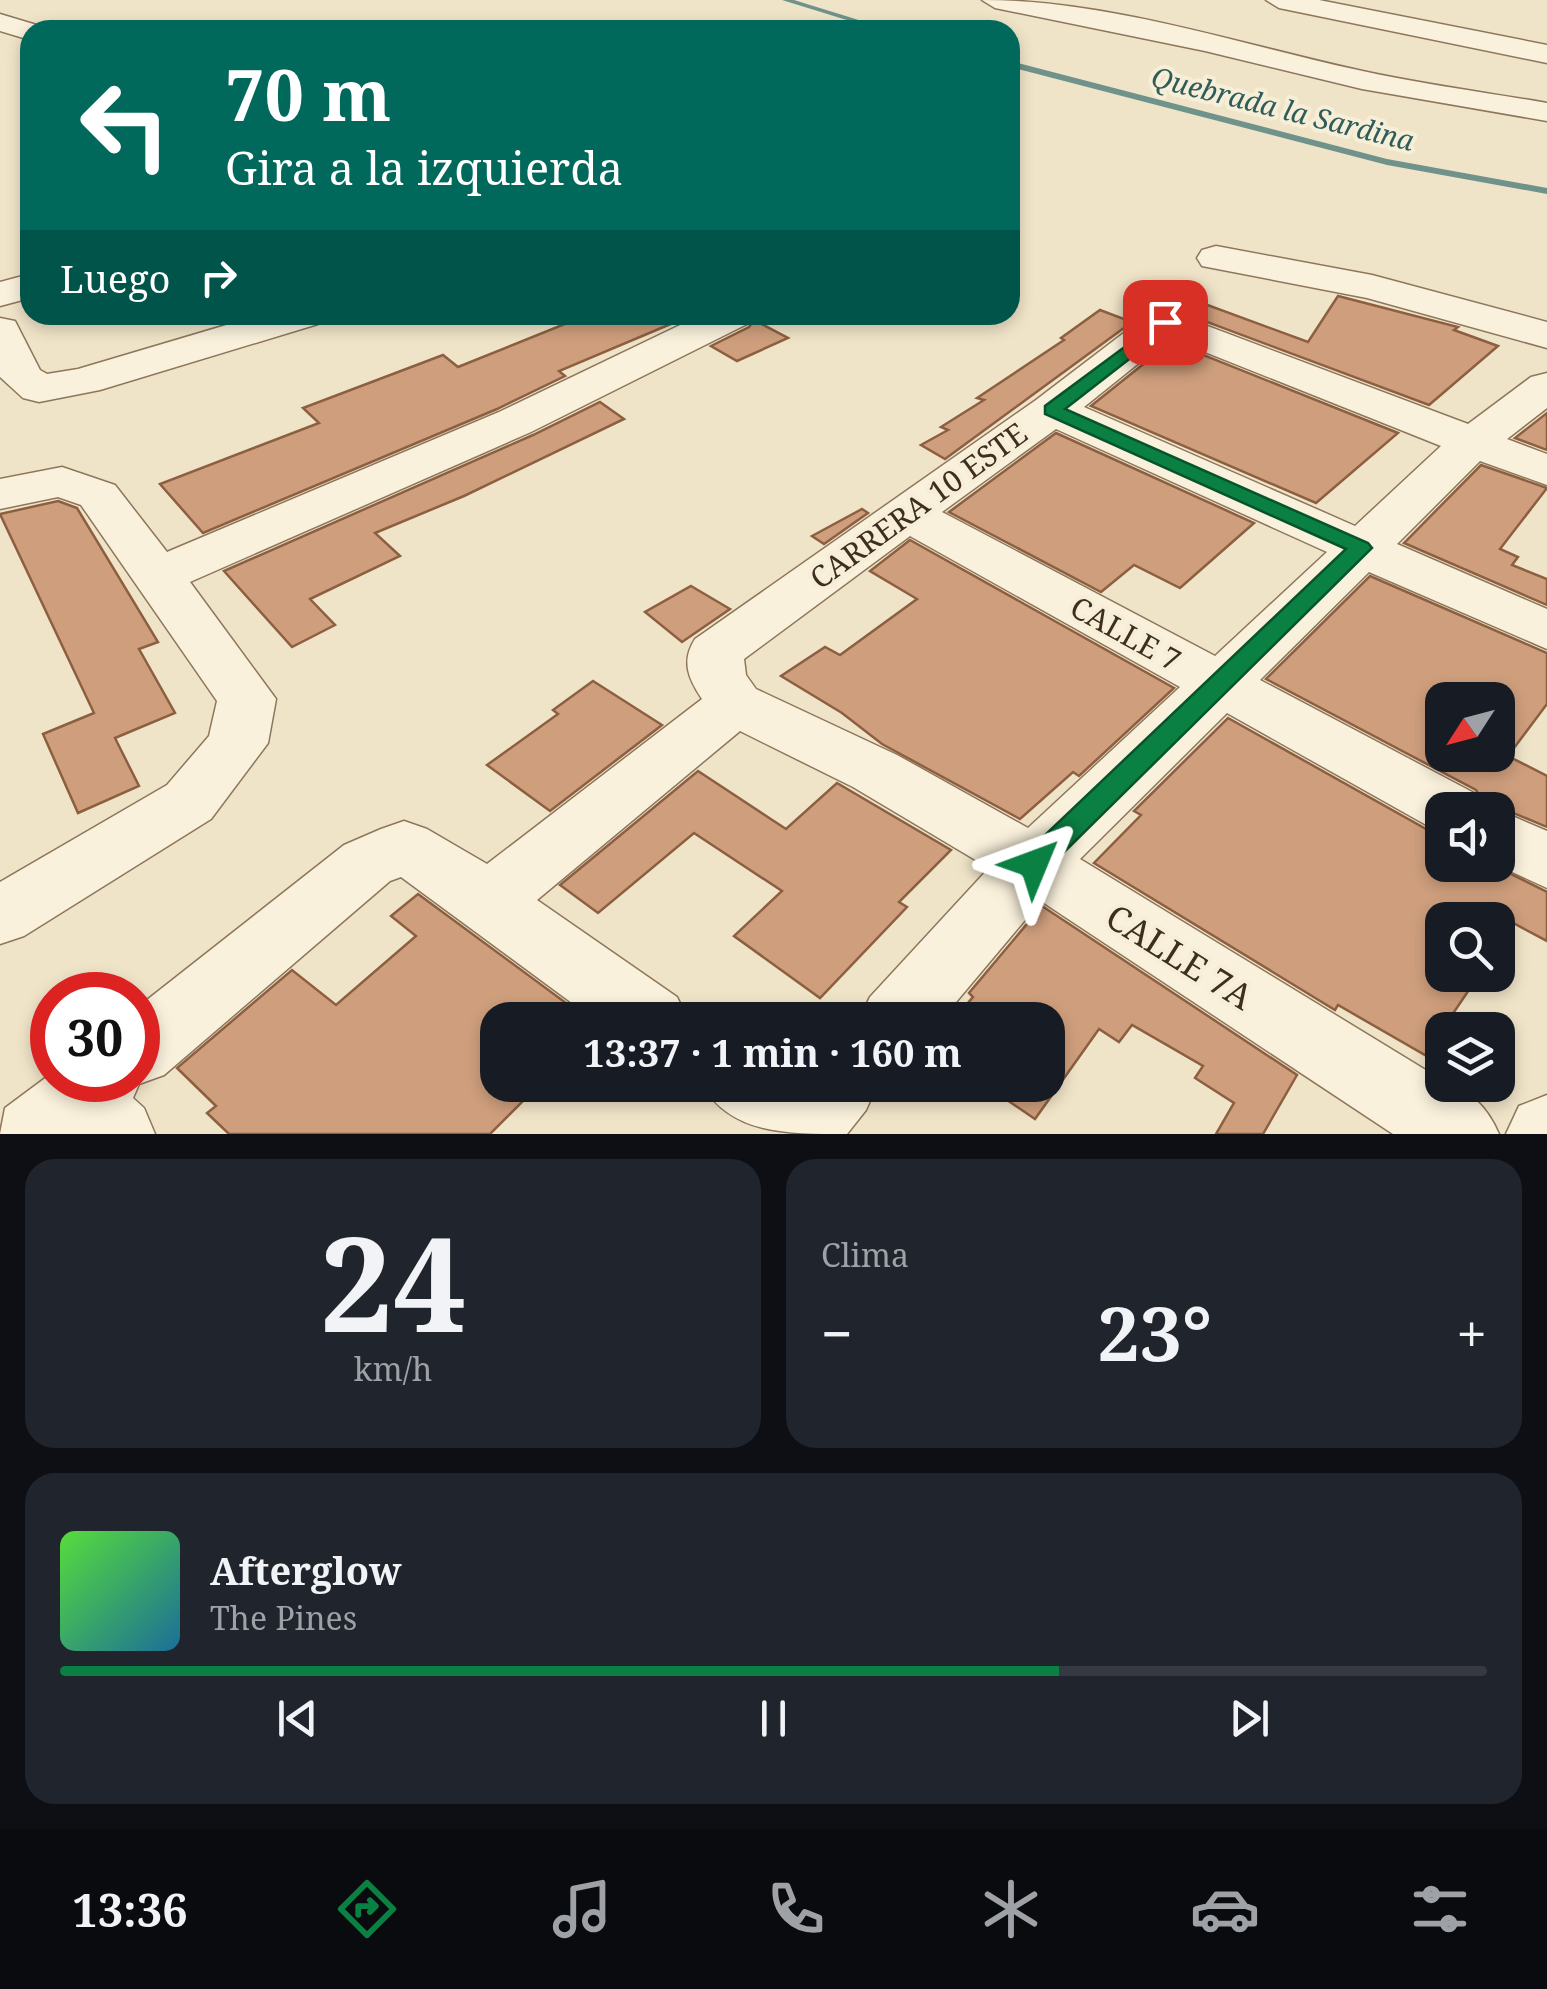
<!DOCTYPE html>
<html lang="es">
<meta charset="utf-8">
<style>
body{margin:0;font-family:"Noto Serif",serif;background:#20242c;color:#f1f3f6;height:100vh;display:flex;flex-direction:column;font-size:38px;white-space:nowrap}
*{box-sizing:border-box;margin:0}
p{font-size:32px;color:#9ea1a6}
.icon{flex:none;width:55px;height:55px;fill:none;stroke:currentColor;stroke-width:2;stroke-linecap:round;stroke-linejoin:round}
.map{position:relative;height:1134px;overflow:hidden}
.details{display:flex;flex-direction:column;gap:25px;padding:25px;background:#0d0f14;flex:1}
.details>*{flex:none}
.guide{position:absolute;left:20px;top:20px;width:1000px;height:305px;border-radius:30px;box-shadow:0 5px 15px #0003;background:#00695c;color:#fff;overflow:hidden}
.needle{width:65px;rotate:234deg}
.tools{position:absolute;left:1425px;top:682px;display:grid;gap:20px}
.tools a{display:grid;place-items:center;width:90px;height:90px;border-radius:20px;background:#171b24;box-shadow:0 5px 15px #0003;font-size:50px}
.speed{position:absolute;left:30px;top:972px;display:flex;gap:20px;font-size:50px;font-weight:700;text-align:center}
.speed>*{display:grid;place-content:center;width:130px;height:130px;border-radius:50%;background:#171b24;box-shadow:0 5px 15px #0003;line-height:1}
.speed .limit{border:15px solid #d22;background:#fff;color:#111}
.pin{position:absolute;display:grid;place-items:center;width:85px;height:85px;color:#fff;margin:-42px;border-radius:20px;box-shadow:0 5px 15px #0006}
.me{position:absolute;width:110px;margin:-55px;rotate:46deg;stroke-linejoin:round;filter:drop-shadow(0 0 8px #0008)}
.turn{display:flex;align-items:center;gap:35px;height:210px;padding:0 40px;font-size:45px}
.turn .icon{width:130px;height:130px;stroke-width:2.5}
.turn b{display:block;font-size:70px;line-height:85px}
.then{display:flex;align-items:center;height:95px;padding:0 40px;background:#0003;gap:20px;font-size:38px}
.big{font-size:75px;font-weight:700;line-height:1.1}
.details .widget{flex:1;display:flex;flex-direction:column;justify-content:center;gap:15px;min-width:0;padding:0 35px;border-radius:30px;background:#20242c}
.details .dial{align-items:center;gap:0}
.dial b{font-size:130px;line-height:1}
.song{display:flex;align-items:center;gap:30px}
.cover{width:120px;height:120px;border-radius:15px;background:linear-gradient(135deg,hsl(110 70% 55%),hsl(200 70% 35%))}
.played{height:10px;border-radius:5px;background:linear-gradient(90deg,#0b8043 70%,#363941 70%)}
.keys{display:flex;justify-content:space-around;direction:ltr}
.heat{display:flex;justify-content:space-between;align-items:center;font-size:55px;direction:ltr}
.details .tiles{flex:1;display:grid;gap:25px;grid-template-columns:1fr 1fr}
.widget:last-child{grid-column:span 2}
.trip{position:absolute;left:480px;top:1002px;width:585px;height:100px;border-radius:30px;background:#171b24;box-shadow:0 5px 15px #0003;font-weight:700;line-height:100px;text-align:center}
.tabs{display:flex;height:160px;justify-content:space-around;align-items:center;background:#090b0e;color:#9ea1a6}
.tabs .icon{width:70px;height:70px}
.tabs .selected{color:#0b8043}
.tabs b{font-size:45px;color:#f1f3f6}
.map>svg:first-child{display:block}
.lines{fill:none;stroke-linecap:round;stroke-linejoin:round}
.stream{fill:#6f938a;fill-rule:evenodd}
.building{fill:#cf9f7d;stroke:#8d5f41;stroke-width:2.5;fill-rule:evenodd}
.minor-casing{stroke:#8d765c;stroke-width:3}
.minor{fill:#faf1dc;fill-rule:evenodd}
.route{fill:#0b8043;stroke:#07532c;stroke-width:2.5}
.labels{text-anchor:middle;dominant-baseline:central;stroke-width:8;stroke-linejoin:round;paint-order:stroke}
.far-water-label{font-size:28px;font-style:italic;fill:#2f5d5a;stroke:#f7eed8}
.street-label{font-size:30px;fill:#3d2e20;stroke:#f7eed8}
.near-street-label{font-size:35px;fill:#3d2e20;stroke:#f7eed8}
</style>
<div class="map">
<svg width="1547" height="1134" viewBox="0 0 1547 1134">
<rect width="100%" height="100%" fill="#f0e4c8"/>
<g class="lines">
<!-- stream -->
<g class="stream">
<polygon points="782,0 794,0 891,30 879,30"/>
<polygon points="1010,61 1387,159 1547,188 1547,194 1387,165 1010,67"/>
</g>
</g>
<!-- building -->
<g class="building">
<polygon points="1183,296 1308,342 1338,296 1458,327 1454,330 1498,346 1429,405 1167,307"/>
<polygon points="1100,310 1132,322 945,459 921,445 948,430 941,427 984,400 977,398 1064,340 1061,338"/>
<polygon points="587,315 692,315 559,371 565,376 497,409 203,533 160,484 319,423 303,408 443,355 458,367"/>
<polygon points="754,320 788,338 737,361 711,346 749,327"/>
<polygon points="1171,342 1398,433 1316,503 1091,406"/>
<polygon points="600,402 624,419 464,496 375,533 400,556 310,599 335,625 292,647 224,571 533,435"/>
<polygon points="1547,413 1547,450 1515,438"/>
<polygon points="1056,433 1254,523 1180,588 1134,565 1101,592 949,512"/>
<polygon points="1481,465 1547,488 1500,549 1518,557 1512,565 1547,579 1547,605 1404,543"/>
<polygon points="58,501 77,508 158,642 139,649 175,713 115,738 139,786 78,813 43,734 94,713 0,514"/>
<polygon points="862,509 868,513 824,544 812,536"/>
<polygon points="910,540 1174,688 1079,776 1073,772 1020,819 882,744 842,713 781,676 825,647 840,655 917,599 870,571"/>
<path d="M1370 576 1547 653V704L1508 756 1547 776V827L1499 807 1488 810 1476 790 1266 679ZM1442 700H1498V755H1442Z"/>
<polygon points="691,586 730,609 682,642 645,612"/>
<polygon points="593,681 662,725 550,811 487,765 558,714 553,710"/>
<polygon points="1228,718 1428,830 1442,834 1442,865 1493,865 1547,892 1547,941 1513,923 1498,947 1498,920 1442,920 1442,975 1479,975 1425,1055 1338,1005 1335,1010 1094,863 1141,815 1134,811"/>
<polygon points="698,771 786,829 837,783 951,850 899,902 907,907 820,998 734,936 782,891 694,833 598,913 560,885"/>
<polygon points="418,894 589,1020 498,1020 498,1085 539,1085 490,1134 229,1134 207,1113 216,1106 177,1068 292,970 336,1005 416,936 391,916"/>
<polygon points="1042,906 1297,1075 1263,1134 1216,1134 1234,1103 1195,1078 1203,1066 1132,1025 1119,1042 1099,1029 1035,1119 985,1085 1048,1085 1048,1020 953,1020 973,997 969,993"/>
</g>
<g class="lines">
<!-- minor casing -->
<g class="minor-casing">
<g id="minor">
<path d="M982 0C1108 0 1235 43 1358 70 1420 84 1484 92 1547 103V121L1362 89 1205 51 995 8Z"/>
<polygon points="1266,0 1319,0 1547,45 1547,63 1279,8"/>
<polygon points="0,14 40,26 43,30 30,30 30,40 0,31"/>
<polygon points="1216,246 1372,275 1547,322 1547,348 1367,298 1202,266 1197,258 1202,250"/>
<polygon points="30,274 30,298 0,306 0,282"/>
<path d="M1165 310 1468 424 1531 377 1547 373V408L1507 439 1547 454V485L1480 461 1397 544 1547 609V649L1369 572 1260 680 1474 793 1484 810H1442V831L1430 827 1227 713 1080 859 1442 1080V1085C1471 1087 1489 1111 1499 1134H1393L1041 901 941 1020H859L870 997 989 868 853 787 740 731 537 900 677 997 688 1020H595L401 877 390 881 164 1075 139 1084 133 1098 144 1108 155 1134H0L5 1108 52 1073V1080H138V1007L344 845 381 829 404 821 427 829 487 864 702 699C688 678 681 661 695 639L1036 400 1150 313ZM1170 338 1441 446 1355 526 1084 407ZM1056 429 1327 552 1215 656 942 512ZM910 536 1180 687 1028 828 897 755 756 689 746 675 744 659Z"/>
<polygon points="260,315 324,315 318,324 100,390 39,402 23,398 0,377 0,318 15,321 40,370 47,374 78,369"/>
<polygon points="701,315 753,315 747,324 531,432 190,582 276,699 268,743 211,819 24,936 0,944 0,882 167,785 209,736 217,701 81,505 58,497 0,509 0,479 62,467 115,485 167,552 499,412"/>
<polygon points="1498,810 1547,831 1547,888 1497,865"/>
<path d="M702 1085H877L866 1110 847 1134C785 1134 732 1134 702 1085Z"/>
<polygon points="1547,1095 1547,1134 1506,1134 1519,1106"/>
</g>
</g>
<!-- minor -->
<use href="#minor" class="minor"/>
</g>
<!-- route -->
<polygon class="route" points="1165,317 1172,318 1172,326 1065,409 1368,543 1372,548 1044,872 1034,875 1024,872 1019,864 1024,855 1346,549 1045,414 1045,406"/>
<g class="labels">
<!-- far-water labels -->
<g class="far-water-label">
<text transform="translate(1283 108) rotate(14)">Quebrada la Sardina</text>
</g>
<!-- street labels -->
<g class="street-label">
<text transform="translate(918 505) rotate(-36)">CARRERA 10 ESTE</text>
<text transform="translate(1126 633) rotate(29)">CALLE 7</text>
</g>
<!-- near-street labels -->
<g class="near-street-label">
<text transform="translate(1180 956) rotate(32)">CALLE 7A</text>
</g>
</g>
</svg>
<div class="tools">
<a><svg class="needle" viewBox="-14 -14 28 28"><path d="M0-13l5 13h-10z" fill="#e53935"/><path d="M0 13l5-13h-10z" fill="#9ea1a6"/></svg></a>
<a><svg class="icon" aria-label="sound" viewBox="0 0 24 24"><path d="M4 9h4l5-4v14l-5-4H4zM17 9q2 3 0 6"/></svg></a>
<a><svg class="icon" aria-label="search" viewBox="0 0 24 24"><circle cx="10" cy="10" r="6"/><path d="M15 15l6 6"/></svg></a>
<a><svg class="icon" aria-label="layers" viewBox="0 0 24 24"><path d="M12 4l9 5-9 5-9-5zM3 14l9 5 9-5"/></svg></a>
</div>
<div class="speed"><div class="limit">30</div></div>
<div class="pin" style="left:1165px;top:322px;background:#d93025"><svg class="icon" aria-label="arrive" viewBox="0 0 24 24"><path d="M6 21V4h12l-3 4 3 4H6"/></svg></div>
<svg class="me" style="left:1034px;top:864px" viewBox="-20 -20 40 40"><path d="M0-17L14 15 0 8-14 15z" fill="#0b8043" stroke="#fff" stroke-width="4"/></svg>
<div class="trip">13:37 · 1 min · 160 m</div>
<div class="guide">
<div class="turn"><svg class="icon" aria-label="left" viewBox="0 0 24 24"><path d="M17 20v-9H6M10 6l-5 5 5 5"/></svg><div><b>70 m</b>Gira a la izquierda</div></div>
<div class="then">Luego<svg class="icon" aria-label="right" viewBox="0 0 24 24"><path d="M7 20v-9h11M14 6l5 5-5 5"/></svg></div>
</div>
</div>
<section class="details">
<div class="tiles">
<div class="widget dial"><b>24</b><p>km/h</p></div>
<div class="widget"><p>Clima</p>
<div class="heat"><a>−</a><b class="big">23°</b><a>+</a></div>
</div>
<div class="widget">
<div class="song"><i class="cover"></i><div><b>Afterglow</b><p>The Pines</p></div></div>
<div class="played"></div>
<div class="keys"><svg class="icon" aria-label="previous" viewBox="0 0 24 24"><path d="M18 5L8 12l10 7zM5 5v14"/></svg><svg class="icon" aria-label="pause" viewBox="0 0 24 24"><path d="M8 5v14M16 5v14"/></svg><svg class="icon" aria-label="next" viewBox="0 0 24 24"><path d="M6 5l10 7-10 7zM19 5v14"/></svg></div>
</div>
</div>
</section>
<nav class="tabs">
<b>13:36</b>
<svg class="icon selected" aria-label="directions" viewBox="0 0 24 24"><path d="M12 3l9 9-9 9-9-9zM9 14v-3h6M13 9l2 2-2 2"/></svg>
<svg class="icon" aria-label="music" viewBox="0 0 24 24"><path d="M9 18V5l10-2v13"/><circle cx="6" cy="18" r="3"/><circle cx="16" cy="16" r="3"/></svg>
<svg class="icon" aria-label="phone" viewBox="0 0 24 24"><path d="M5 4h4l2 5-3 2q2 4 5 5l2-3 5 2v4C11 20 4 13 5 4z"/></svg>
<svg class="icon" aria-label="climate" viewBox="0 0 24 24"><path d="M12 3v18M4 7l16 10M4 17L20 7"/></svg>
<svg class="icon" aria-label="car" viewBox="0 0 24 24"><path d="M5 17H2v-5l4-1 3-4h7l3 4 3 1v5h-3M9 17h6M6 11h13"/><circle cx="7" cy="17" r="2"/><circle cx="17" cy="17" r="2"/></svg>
<svg class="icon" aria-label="filters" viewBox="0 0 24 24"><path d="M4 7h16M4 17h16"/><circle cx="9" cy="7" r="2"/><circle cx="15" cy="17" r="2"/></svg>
</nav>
